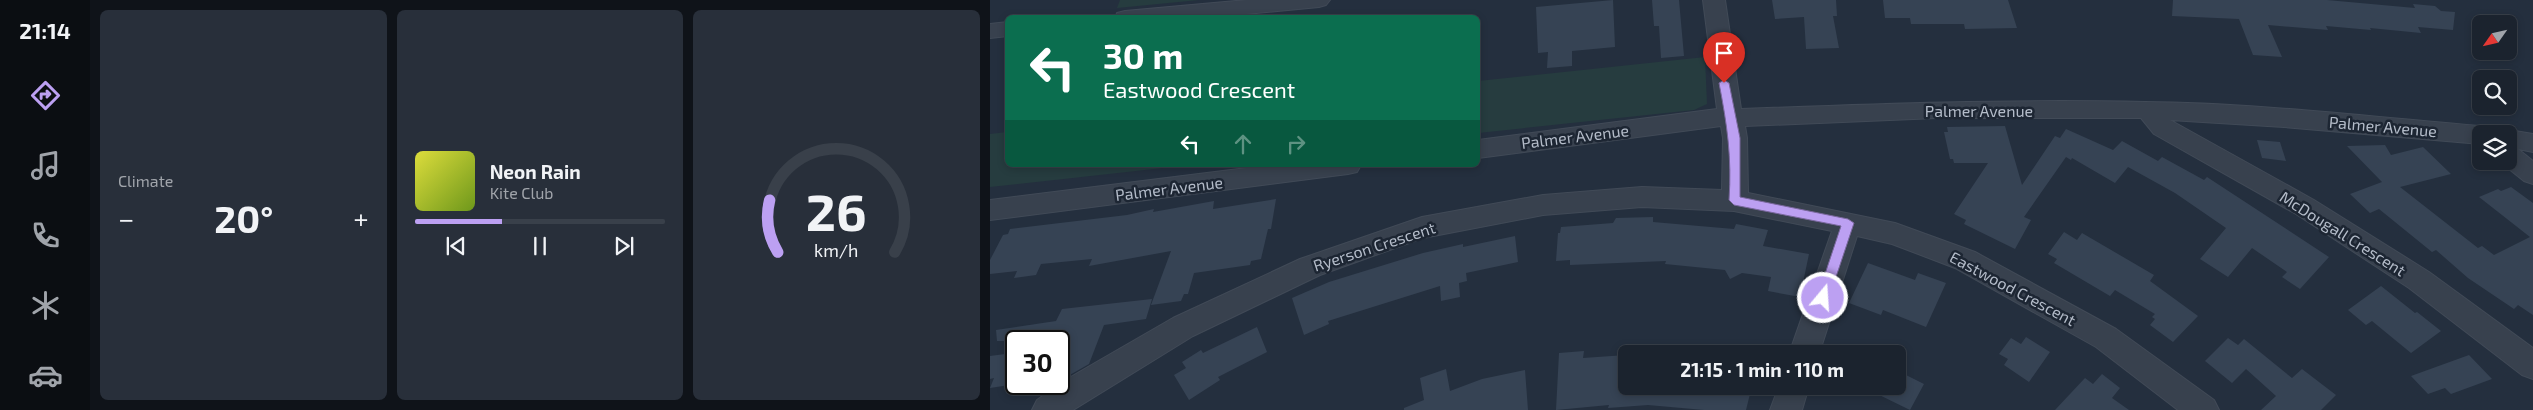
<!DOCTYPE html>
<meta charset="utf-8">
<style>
body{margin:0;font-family:"Exo 2",sans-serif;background:#282f3a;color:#f1f3f6;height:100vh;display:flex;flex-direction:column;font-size:19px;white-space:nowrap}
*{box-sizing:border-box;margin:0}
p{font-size:16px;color:#a0a4aa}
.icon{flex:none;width:28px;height:28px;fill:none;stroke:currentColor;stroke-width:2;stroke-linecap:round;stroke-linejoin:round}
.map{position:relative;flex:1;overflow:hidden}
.details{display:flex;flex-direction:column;gap:10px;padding:10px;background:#0f1319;width:900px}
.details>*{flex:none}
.top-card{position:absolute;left:15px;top:15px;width:475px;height:152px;border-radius:8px;box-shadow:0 2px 8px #0003,0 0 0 1px #39404a;background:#0b6e4f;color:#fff;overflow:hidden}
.needle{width:32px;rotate:236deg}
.tools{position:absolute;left:1482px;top:15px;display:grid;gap:10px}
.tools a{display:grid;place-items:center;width:45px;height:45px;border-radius:8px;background:#1b232e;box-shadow:0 2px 8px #0003,0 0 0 1px #39404a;font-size:25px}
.speed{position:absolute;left:15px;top:330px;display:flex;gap:10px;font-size:25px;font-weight:700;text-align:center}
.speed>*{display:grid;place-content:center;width:65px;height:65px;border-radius:50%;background:#1b232e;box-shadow:0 2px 8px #0003,0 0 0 1px #39404a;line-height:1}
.speed .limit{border:2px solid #111;border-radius:8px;background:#fff;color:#111}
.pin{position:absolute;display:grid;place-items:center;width:42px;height:42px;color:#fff;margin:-51px -21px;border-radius:50% 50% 50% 0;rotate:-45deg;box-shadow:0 0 5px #0007}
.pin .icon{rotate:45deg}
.me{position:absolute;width:55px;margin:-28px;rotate:18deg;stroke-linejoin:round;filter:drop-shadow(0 0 4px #0008)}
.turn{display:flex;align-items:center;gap:18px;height:105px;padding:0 15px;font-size:22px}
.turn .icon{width:65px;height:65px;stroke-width:2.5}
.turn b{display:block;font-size:35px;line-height:42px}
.lanes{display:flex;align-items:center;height:48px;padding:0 15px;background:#0003;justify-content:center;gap:25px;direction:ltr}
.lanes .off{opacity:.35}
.big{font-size:38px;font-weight:700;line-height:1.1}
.details .widget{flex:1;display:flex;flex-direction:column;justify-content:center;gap:8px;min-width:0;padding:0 18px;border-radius:8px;background:#282f3a}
.details .dial{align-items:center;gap:0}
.dial svg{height:130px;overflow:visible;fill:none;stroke:#39404a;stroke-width:7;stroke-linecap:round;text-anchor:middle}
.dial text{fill:#f1f3f6;stroke:none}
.song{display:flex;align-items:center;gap:15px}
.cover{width:60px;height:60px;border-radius:8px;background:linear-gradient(135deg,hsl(60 70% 55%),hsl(80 70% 35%))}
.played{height:5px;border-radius:2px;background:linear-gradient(90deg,#bca0f2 35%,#39404a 35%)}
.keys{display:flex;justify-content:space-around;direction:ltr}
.heat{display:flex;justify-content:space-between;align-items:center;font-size:28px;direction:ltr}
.details .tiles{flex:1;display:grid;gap:10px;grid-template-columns:repeat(3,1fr)}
.trip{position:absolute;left:628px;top:345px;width:288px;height:50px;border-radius:8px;background:#1b232e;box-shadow:0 2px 8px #0003,0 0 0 1px #39404a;font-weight:700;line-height:50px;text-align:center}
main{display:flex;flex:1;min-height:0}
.tab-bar{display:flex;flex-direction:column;width:90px;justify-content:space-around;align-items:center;background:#0b0e12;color:#a0a4aa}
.tab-bar .icon{width:35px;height:35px}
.tab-bar .current{color:#bca0f2}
.tab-bar b{font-size:22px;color:#f1f3f6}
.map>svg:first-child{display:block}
.green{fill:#263c3f}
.building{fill:#364354}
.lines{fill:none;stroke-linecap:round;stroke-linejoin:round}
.street-casing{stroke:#414a57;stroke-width:2}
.street{fill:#38414e;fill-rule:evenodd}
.route{fill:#bca0f2;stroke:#7a689d}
.labels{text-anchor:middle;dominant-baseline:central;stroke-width:5;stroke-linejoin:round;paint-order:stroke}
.street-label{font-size:16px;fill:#b4bcc9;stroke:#1d2633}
</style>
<main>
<nav class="tab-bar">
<b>21:14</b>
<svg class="icon current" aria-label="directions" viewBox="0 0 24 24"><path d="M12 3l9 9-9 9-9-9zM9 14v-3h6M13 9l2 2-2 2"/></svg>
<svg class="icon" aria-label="music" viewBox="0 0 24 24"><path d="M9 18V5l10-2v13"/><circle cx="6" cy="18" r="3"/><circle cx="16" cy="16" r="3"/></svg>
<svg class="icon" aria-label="phone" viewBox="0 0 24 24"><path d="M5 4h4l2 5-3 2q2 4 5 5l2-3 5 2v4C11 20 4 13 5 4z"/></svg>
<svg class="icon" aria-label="climate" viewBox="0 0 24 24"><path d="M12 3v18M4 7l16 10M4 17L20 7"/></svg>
<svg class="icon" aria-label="car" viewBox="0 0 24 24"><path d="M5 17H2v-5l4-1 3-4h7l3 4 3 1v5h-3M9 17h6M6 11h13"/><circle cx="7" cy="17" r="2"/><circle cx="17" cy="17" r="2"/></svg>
</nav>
<section class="details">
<div class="tiles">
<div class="widget"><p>Climate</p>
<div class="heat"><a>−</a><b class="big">20°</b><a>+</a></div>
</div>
<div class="widget">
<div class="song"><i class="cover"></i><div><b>Neon Rain</b><p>Kite Club</p></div></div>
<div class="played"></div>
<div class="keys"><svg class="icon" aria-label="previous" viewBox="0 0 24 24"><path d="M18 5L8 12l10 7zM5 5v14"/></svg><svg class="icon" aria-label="pause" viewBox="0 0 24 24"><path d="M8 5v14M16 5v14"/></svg><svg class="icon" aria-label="next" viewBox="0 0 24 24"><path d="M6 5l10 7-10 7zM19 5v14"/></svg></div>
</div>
<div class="widget dial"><svg viewBox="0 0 100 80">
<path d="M14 69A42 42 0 1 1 86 69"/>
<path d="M14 69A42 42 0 0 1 9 37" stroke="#bca0f2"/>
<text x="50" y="56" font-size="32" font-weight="700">26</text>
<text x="50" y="72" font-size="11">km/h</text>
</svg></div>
</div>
</section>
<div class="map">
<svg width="1543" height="410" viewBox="0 0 1543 410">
<rect width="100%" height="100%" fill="#242f3e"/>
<!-- green -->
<g class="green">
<polygon points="130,0 209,0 127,8"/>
<polygon points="715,57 717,104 704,110 488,133 488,81"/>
<polygon points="17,132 18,165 200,165 0,187 0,134"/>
</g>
<!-- building -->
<g class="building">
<polygon points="623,0 625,47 582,51 582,66 557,68 558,52 548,53 546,7"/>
<polygon points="662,0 689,0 694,56 671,58 669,26 664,26"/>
<polygon points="782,0 846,0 847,16 843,16 849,48 816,49 814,17 785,19"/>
<polygon points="893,0 1018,0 1027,28 975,29 974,24 921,24 920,18 895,18"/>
<polygon points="1183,0 1337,0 1425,8 1423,4 1445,6 1451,11 1465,12 1463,30 1428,27 1431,33 1380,28 1381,30 1336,26 1338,30 1278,25 1292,57 1263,55 1249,19 1182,16"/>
<polygon points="1015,126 1032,185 1065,136 1070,138 1076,129 1123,150 1132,141 1168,161 1172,157 1214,180 1217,177 1339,257 1310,289 1292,277 1297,272 1262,248 1238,277 1210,259 1236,228 1185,193 1138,167 1125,183 1082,158 1081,160 1076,157 1034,217 1041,220 1025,249 974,224 976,220 964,214 998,163 964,163 963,159 960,159 954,132 958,132 957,127"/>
<polygon points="1267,140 1290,142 1296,161 1272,158"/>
<polygon points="1395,145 1401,155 1433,147 1461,174 1410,187 1488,248 1492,246 1504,255 1540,237 1489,197 1508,189 1511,191 1521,187 1543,203 1543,315 1528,305 1524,309 1478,278 1446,250 1442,252 1389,209 1380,213 1360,194 1392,182 1357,146"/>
<polygon points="286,199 281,229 278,229 271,259 261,261 260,265 204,273 198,294 194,294 191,301 161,305 181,251 99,266 102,259 51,264 46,275 24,278 27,271 0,274 0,260 13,235 18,234 20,229 137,215 164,209 163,212 224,201 223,209"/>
<polygon points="663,217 663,222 744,229 746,224 778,230 773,246 819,254 810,297 778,291 781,277 752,273 740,279 735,270 675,264 676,261 580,265 580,260 566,261 568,233 570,233 571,227 623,223 626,218"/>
<polygon points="1074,232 1087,240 1092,233 1164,275 1160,281 1208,316 1183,342 1160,325 1165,319 1162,317 1165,314 1125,290 1120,296 1064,263 1067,259 1058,254"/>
<polygon points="525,236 528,262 476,273 477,281 469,283 470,297 451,301 450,286 338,321 339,324 314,335 302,298 339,282 433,253 473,244 473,247"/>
<polygon points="878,263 925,280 928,273 956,283 936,327 893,310 891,315 859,303"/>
<polygon points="1391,286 1425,313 1427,312 1451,331 1421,353 1382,321 1376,325 1358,310"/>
<polygon points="162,299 156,319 114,325 99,364 78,376 69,378 69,341 26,341 26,384 0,388 4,378 0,379 0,356 15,354 21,341 7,341 6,330 66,321 72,309"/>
<polygon points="267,327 277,352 228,377 230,380 199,400 184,375 196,368 192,362 211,350 213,353"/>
<polygon points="1036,337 1060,352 1039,382 1014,365 1018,359 1009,354 1021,338 1031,344"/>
<polygon points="1238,338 1248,345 1254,339 1302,378 1312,369 1346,395 1331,410 1271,410 1286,396 1256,369 1242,383 1215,361"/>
<polygon points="594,351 593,358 636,355 636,386 762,386 756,410 714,410 658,405 618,408 619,405 566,410 569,353"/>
<polygon points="1479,355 1502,379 1461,394 1455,388 1438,394 1421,376"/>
<polygon points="456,369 460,391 492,379 535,370 538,410 414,410 414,408 434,400 430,378"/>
<polygon points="906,370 934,384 920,410 875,388 873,392 860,386 906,386"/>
<polygon points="1112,374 1130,388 1122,398 1139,410 1065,410 1095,378 1103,384"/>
</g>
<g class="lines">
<!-- street casing -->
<g class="street-casing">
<g id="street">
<polygon points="257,0 340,0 336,5 329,7 214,18 125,18 127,13 135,11"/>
<path d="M713 0H735L751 109C886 104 1021 99 1155 102 1267 103 1380 117 1491 126L1500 129 1503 134H1491V144L1294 127 1180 120 1324 200 1439 272 1543 348V379L1532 375 1419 288 1306 214 1164 134 1151 118H947L755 126 757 138 758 193 905 223 985 252 1126 329 1224 400 1229 410H1188L1106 347 965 268 902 244 867 236 829 354H799L842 231 744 211 652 207 553 215 433 238 330 275 203 336 83 410H42L47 400 72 382 183 318 310 259 432 217 553 195 652 187 732 190 733 138 731 126 488 158V140L727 109Z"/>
<polygon points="18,22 18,36 0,38 0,24"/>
<polygon points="1519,130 1543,134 1543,152 1528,149 1543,161 1543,184 1534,181 1509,161 1519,161 1519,134 1510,134"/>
<polygon points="281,165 371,165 367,172 358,174 0,220 0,200"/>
<polygon points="789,386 819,386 812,410 780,410"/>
</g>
</g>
<!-- street -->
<use href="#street" class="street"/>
</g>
<!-- route -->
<path class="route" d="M734 80 739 83 750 138V197L858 219 864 223 838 301H829L827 298 851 226 744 205 739 200C742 158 737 124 729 83Z"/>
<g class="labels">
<!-- street labels -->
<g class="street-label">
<text x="989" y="110">Palmer Avenue</text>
<text transform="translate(1393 126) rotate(5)">Palmer Avenue</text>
<text transform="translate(585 136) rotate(-7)">Palmer Avenue</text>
<text transform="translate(179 188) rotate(-7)">Palmer Avenue</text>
<text transform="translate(1353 233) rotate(32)">McDougall Crescent</text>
<text transform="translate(384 246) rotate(-18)">Ryerson Crescent</text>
<text transform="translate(1023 288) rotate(28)">Eastwood Crescent</text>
</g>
</g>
</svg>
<div class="tools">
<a><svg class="needle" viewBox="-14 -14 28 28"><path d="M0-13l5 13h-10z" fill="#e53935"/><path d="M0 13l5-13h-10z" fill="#a0a4aa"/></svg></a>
<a><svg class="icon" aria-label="search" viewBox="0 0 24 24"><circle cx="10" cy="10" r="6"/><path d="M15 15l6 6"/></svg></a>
<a><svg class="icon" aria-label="layers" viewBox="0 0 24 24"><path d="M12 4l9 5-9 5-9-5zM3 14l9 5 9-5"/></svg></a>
</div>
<div class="speed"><div class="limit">30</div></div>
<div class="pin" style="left:734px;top:83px;background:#d93025"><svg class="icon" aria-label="arrive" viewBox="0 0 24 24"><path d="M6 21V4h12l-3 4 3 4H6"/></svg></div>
<svg class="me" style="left:833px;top:298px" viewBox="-20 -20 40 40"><circle r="17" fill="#bca0f2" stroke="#fff" stroke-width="3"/><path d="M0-11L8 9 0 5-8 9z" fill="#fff"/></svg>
<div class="trip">21:15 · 1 min · 110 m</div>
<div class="top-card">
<div class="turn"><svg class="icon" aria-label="left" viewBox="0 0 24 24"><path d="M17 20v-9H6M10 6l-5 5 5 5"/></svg><div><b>30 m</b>Eastwood Crescent</div></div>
<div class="lanes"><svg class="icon" aria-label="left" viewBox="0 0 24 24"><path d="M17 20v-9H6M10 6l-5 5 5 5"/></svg><svg class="icon off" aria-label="ahead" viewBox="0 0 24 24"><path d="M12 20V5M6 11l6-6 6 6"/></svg><svg class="icon off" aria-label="right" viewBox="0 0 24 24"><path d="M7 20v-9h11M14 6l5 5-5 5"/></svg></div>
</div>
</div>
</main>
